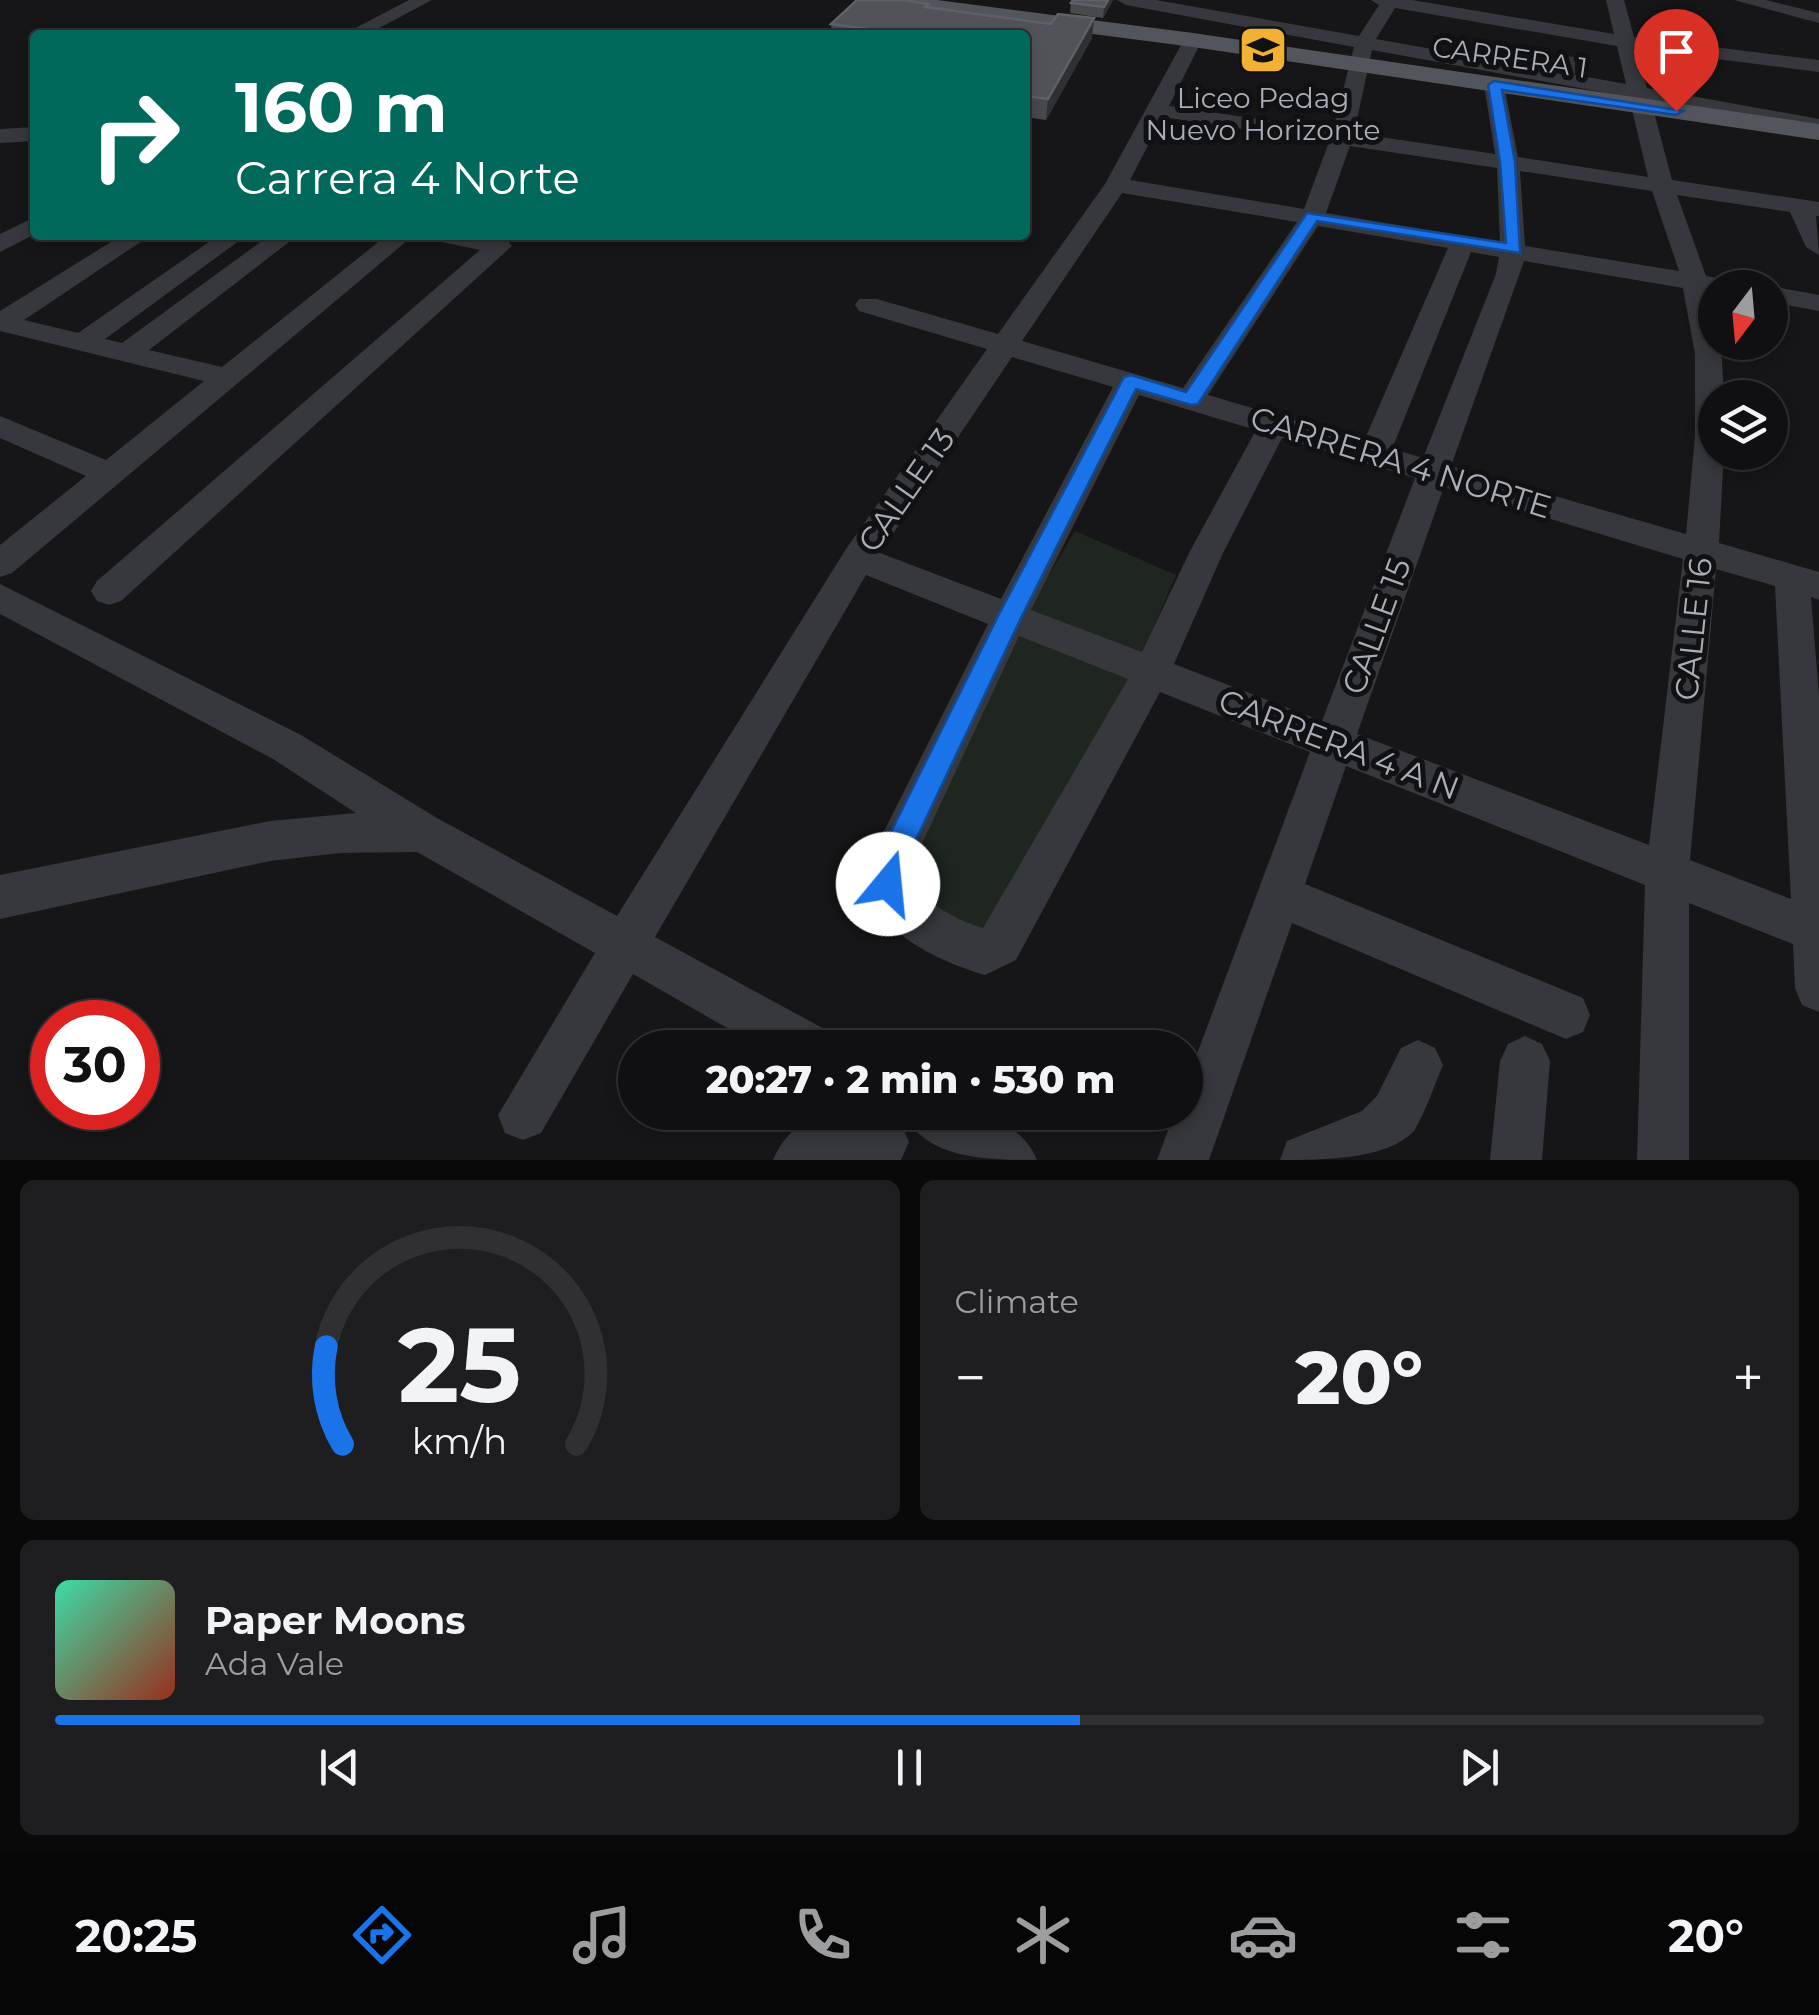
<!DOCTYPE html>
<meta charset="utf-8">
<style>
body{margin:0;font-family:Montserrat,sans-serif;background:#1e1e20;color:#f1f3f6;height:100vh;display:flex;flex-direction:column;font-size:38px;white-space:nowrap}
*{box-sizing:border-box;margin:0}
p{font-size:32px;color:#9c9d9f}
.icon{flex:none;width:55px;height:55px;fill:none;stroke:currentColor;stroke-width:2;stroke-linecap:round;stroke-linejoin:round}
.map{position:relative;height:1160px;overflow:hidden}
.drawer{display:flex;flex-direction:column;gap:20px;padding:20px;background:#09090a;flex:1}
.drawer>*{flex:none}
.banner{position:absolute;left:30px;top:30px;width:1000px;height:210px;border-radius:10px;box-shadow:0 5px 15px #0003,0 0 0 2px #303032;background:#00695c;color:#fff;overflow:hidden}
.needle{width:65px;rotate:196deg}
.tools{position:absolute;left:1698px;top:270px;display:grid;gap:20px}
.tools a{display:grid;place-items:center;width:90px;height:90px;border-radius:50%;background:#101012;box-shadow:0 5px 15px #0003,0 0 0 2px #303032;font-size:50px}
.speed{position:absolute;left:30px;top:1000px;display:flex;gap:20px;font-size:50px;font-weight:700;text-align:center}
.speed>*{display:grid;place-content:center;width:130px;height:130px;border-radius:50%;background:#101012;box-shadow:0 5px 15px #0003,0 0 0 2px #303032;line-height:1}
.speed .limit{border:15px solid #d22;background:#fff;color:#111}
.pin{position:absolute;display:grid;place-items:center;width:85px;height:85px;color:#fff;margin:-102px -42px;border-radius:50% 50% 50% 0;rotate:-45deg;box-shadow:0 0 10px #0007}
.pin .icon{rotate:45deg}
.me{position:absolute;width:110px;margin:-55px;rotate:17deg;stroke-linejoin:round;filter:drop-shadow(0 0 8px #0008)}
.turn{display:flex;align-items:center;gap:35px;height:210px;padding:0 40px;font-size:45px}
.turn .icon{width:130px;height:130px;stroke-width:2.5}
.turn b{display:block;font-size:70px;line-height:85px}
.big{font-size:75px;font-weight:800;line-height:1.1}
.drawer .card{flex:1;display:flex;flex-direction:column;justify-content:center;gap:15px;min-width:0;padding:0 35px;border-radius:15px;background:#1e1e20}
.drawer .dial{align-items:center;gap:0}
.dial svg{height:260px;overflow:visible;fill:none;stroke:#303032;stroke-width:7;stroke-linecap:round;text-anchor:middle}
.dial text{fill:#f1f3f6;stroke:none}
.song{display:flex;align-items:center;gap:30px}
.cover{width:120px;height:120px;border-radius:15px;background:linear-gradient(135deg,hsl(160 70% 55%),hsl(10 70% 35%))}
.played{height:10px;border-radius:5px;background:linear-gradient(90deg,#1a73e8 60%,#303032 60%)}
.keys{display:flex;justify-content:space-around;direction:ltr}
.heat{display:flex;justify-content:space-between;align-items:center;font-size:55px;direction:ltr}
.drawer .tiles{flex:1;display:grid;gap:20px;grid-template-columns:1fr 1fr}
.card:last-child{grid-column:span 2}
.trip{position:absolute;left:618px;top:1030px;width:585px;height:100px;border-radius:50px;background:#101012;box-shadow:0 5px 15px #0003,0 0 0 2px #303032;font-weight:800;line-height:100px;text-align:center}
.tab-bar{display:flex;height:160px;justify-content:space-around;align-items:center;background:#060607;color:#9c9d9f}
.tab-bar .icon{width:70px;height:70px}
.tab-bar .current{color:#1a73e8}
.tab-bar b{font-size:45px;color:#f1f3f6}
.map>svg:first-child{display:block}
.green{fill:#1e261f}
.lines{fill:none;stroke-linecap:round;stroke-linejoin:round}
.minor-tunnel{stroke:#333438;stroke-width:20;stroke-dasharray:20 10;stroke-linecap:butt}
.minor{fill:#37383d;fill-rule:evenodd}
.major{fill:#53555c;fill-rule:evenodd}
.wall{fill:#47494d}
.shaded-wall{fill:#2f3033}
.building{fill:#525359;stroke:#5f6168;stroke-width:2.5}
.route{fill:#1a73e8;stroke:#114b97;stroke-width:2.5}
.labels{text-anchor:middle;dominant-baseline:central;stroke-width:10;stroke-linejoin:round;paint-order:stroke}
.far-street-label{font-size:28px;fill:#a8adb8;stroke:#111113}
.far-poi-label{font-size:28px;fill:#a8adb8;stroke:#111113}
.street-label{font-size:32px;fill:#a8adb8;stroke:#111113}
</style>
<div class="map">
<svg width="1819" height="1160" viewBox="0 0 1819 1160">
<rect width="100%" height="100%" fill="#161618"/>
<!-- green -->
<polygon class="green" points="1075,531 1176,575 1135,671 977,940 903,898 899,856 1021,622"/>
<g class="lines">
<!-- minor-tunnel -->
<polyline class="minor-tunnel" points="1555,66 1577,67"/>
<!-- minor -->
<g class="minor">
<polygon points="409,0 432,0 366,35 342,35"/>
<path d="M1117 0H1156L1359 36 1379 5 1371 0H1412L1614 34 1606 0H1624L1634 37 1819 60V72L1637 49 1647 88 1819 119V131L1651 101 1672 180 1819 202V216H1816L1819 255 1806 247 1790 212 1677 195 1706 276 1741 282 1745 288H1715V293L1710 292 1715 342H1721L1724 398H1715V452H1724L1719 543 1819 572V600L1811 597 1819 696V1012L1802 1005 1795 988 1793 944 1689 903V1160H1637L1645 885 1346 766 1305 884 1583 998 1590 1015 1583 1032 1566 1039 1292 923 1209 1160H1157L1175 1112H1185V1086L1310 752 1160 692 1016 960 985 975C931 959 844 919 875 849L988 624 866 575 655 937 828 1031 835 1048H762L633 974 541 1133 523 1140 505 1133 498 1115 595 953 417 852 340 853 270 861 0 919V875L270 821 356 813 273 759 0 614V584L301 735 437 818 617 916 846 549 987 349 859 311 855 305 859 299H877L998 334 1105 184 1186 36 1193 34 1202 40 1169 106 1333 130 1354 47 1126 5ZM1395 8 1617 46 1626 84 1376 39ZM1372 50 1629 97 1648 177 1518 157 1504 85 1494 79 1484 85 1495 154 1354 133ZM1163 117 1329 142 1304 209 1130 180ZM1350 146 1497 168 1500 242 1326 213ZM1520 171 1652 191 1679 271 1525 246ZM1122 193 1297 222 1183 388 1022 341ZM1318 226 1448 248 1364 441 1208 395ZM1471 252 1499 257 1496 274 1423 458 1392 449ZM1524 261 1683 288 1695 354V436L1686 534 1451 466ZM1012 357 1113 387 1001 599 880 553ZM1139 395 1256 430 1189 553 1142 652 1031 610ZM1282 438 1415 478 1322 721 1174 664 1223 553ZM1444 487 1683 559 1649 845 1357 734ZM1716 569 1775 586 1791 899 1690 860ZM1019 636 1128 679 983 928C957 921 930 904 911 884L912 865Z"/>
<polygon points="1734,0 1766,0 1819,13 1819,23"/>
<polygon points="35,127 35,141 0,143 0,129"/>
<polygon points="35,217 35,234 0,252 0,234"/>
<polygon points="122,235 151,235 24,320 78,333 219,235 247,235 105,339 122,343 270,235 298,235 149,350 222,367 387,235 414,235 12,573 0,577 0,545 86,476 0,438 0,416 106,460 204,381 0,331 0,311"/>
<polygon points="429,235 480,235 508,241 512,246 121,601 109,605 97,601 91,591 97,581 480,250 432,240"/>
<polygon points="1770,286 1819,295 1819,311 1770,302 1770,288 1764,288"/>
<polygon points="1525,1036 1542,1044 1550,1061 1542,1160 1490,1160 1500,1061 1508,1044"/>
<path d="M1418 1040 1435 1048 1443 1065C1434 1086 1426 1111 1414 1131 1387 1160 1322 1160 1280 1160L1287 1141 1362 1111 1377 1096 1401 1048Z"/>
<path d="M826 1112H869L901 1124 909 1142 901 1160H773C784 1134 800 1123 826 1112Z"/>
<path d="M903 1112C951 1112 1015 1107 1037 1160 989 1160 925 1160 903 1112Z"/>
</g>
<!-- major -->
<polygon class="major" points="873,0 937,0 1193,33 1819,124 1819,140 1193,47 884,7"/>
</g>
<!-- wall -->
<g class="wall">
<polygon points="1113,0 1103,18 1070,13 1071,3"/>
<polygon points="928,8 1092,38 1046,120 1025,117 1025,35 832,35 831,24"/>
</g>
<!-- shaded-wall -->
<g class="shaded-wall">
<polygon points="1108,0 1113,0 1103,18 1104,7"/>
<polygon points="1094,18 1092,38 1046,120 1048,99"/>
</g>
<!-- building -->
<g class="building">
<polygon points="857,0 904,0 928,4 925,7 1051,24 1058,14 1094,18 1048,99 1025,96 1025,35 912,35 831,24"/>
<polygon points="1073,0 1108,0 1104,7 1071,3"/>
</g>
<!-- route -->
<polygon class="route" points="1494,81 1683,111 1676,115 1502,90 1515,162 1520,253 1317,221 1198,404 1191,405 1136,389 1022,616 904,865 898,894 888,898 878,894 874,884 880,854 998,616 1124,377 1131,375 1186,392 1307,213 1506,243 1500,162 1488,85"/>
<!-- icons -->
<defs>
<g id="school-square" transform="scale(2.5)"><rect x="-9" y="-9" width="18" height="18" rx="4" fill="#f2b134" stroke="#111113"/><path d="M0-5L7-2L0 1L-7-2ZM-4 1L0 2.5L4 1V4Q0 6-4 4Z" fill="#111"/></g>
</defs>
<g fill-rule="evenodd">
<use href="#school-square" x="1263" y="50"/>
</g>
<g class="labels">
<!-- far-street labels -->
<g class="far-street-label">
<text transform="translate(1510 57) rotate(8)">CARRERA 1</text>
</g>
<!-- far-poi labels -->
<g class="far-poi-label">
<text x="1263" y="98">Liceo Pedag<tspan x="1263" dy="32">Nuevo Horizonte</tspan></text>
</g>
<!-- street labels -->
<g class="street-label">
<text transform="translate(1401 462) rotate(17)">CARRERA 4 NORTE</text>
<text transform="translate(906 490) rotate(-55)">CALLE 13</text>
<text transform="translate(1376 626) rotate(-70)">CALLE 15</text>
<text transform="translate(1693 629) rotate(-84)">CALLE 16</text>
<text transform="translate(1339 744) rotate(21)">CARRERA 4 A N</text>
</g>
</g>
</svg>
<div class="tools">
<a><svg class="needle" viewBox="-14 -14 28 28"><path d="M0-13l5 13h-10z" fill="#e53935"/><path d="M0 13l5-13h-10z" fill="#9c9d9f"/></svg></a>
<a><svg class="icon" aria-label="layers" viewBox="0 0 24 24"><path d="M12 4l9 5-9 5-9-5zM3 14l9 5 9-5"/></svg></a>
</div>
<div class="speed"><div class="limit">30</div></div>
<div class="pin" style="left:1676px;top:111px;background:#d93025"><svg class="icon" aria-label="arrive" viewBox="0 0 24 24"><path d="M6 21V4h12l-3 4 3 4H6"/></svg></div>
<svg class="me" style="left:888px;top:884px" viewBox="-20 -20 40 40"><circle r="19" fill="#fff"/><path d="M0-13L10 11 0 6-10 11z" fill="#1a73e8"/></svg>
<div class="trip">20:27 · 2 min · 530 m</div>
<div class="banner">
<div class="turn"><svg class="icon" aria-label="right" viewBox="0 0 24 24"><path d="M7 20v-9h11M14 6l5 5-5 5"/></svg><div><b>160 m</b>Carrera 4 Norte</div></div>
</div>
</div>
<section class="drawer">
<div class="tiles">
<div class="card dial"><svg viewBox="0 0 100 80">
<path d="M14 69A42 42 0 1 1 86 69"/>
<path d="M14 69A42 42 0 0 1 9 39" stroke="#1a73e8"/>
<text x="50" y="56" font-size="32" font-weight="700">25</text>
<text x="50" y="72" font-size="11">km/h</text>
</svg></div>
<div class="card"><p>Climate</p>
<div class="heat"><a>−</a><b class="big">20°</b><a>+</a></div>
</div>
<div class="card">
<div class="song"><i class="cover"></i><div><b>Paper Moons</b><p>Ada Vale</p></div></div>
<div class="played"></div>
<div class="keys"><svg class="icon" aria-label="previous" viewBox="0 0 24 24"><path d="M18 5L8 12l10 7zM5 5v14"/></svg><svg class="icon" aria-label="pause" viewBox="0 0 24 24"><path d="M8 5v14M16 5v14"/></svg><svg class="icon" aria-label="next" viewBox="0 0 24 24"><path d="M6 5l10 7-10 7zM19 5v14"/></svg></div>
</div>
</div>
</section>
<nav class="tab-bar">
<b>20:25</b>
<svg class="icon current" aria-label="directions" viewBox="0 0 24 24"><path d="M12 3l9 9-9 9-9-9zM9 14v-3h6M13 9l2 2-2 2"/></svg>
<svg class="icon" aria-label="music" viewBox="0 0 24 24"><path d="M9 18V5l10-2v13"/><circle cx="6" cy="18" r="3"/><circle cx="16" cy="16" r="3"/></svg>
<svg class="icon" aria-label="phone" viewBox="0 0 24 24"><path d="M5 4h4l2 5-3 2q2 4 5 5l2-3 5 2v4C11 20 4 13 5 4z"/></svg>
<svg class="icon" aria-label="climate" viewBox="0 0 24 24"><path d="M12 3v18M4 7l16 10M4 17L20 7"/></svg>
<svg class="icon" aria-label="car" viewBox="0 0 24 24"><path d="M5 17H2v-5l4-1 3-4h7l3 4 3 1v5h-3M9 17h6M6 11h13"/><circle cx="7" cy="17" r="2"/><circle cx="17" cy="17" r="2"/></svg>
<svg class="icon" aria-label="filters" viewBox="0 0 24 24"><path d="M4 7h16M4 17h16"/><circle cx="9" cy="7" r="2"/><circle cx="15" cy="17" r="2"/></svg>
<b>20°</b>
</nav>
